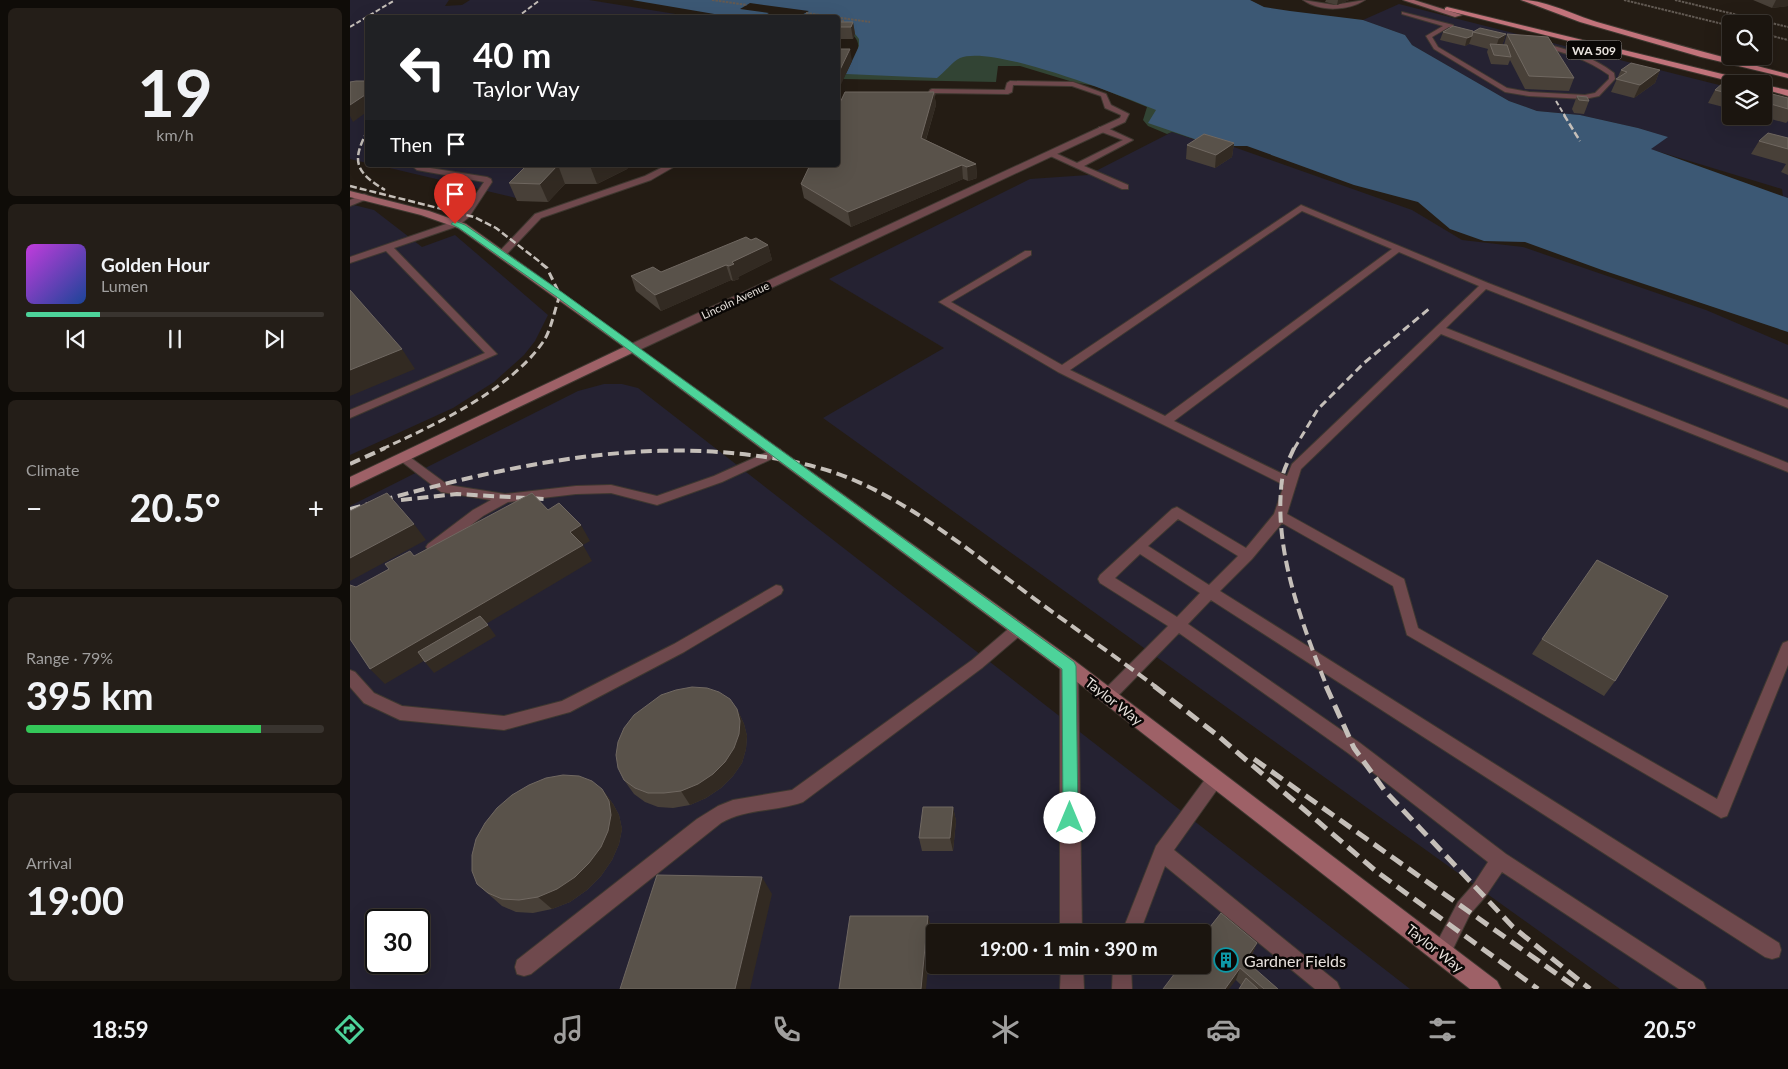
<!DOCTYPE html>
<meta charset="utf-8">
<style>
body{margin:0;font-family:Lato,sans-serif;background:#241e18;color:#f1f3f6;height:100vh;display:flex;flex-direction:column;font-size:19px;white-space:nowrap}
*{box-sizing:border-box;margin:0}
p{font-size:16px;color:#a09f9e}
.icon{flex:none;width:28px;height:28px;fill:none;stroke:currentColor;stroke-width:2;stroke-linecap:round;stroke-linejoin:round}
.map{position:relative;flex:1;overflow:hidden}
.side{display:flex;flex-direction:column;gap:8px;padding:8px;background:#0f0c08;width:350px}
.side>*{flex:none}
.top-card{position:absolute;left:15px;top:15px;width:475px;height:152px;border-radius:5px;box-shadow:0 5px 20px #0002,0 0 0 1px #39342f;background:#202124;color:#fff;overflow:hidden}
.controls{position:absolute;left:1372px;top:15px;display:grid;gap:10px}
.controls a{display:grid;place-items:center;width:50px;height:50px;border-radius:5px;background:#1b150f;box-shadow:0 5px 20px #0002,0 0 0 1px #39342f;font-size:25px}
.speed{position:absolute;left:15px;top:909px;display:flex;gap:10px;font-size:25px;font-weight:700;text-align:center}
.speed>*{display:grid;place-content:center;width:65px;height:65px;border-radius:50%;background:#1b150f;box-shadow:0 5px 20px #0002,0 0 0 1px #39342f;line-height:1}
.speed .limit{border:2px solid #111;border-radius:8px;background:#fff;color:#111}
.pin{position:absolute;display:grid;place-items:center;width:42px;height:42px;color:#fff;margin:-51px -21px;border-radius:50% 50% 50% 0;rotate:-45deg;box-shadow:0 0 5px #0007}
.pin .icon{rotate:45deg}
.me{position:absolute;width:55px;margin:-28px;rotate:0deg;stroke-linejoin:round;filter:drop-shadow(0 0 4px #0008)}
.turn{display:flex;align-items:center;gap:18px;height:105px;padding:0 25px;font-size:22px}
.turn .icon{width:65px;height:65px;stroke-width:2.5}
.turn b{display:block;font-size:35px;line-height:42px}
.then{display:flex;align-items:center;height:48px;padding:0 25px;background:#0003;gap:10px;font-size:19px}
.big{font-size:38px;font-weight:700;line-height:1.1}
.side .widget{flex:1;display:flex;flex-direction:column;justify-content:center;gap:8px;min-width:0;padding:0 18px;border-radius:8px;background:#241e18}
.side .dial{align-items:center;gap:0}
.dial b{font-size:65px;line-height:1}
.song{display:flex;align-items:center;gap:15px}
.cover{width:60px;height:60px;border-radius:8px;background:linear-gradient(135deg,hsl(290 70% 55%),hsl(220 70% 35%))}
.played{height:5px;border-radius:2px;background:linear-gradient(90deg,#4dd39a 25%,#39342f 25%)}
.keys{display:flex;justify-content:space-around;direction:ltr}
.heat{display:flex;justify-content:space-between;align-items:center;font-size:28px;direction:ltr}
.charge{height:8px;border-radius:4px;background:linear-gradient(90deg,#34c759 79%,#39342f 0)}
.trip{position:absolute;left:576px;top:924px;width:285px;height:50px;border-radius:5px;background:#1b150f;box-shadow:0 5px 20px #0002,0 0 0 1px #39342f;font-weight:700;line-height:50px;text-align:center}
.dock{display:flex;height:80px;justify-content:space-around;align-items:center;background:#0b0806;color:#a09f9e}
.dock .icon{width:35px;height:35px}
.dock .current{color:#4dd39a}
.dock b{font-size:22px;color:#f1f3f6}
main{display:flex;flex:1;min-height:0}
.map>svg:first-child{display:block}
.industrial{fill:#252232;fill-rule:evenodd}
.green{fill:#324434}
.water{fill:#3c5874}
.pier{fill:#241c14}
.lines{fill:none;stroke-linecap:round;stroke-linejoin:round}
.lane-casing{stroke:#3f3830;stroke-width:2}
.street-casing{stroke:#3f3830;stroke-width:2}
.secondary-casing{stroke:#3f3830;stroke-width:2}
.primary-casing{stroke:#3f3830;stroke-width:2}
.path{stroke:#625a53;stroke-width:2;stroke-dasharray:2.5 1;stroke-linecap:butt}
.lane{fill:#6f494d;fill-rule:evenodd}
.street{fill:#6f494d;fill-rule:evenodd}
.secondary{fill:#9e6167;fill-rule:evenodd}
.primary{fill:#c2737b;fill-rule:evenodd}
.rail-far4{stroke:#c5bfb9;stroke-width:2;stroke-dasharray:5 2.5;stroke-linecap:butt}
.rail-far3{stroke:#c5bfb9;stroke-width:2.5;stroke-dasharray:7 3;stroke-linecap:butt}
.rail-far2{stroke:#c5bfb9;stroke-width:3;stroke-dasharray:8 4.5;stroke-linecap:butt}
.rail-far1{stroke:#c5bfb9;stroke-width:4;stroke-dasharray:11 5.5;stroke-linecap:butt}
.rail{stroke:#c5bfb9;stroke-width:5;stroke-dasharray:14 7;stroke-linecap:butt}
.wall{fill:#484038}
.shaded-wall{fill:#322a22}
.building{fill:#59524a;stroke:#706861}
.route{fill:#4dd39a;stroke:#328964}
.labels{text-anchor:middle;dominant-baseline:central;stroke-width:5;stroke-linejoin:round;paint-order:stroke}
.far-street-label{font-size:11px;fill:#e8e2dd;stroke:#0a0705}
.shield{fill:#0a0705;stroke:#a5a09c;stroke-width:1}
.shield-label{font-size:12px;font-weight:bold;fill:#e8e2dd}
.street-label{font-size:14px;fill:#e8e2dd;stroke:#0a0705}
.near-poi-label{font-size:16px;fill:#e8e2dd;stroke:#0a0705;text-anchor:start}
</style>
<main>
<section class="side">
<div class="widget dial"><b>19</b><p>km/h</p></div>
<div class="widget">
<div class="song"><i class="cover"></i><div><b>Golden Hour</b><p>Lumen</p></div></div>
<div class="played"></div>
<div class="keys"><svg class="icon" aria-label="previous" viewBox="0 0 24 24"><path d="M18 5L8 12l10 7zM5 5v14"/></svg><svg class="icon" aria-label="pause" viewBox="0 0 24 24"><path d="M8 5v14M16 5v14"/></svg><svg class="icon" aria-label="next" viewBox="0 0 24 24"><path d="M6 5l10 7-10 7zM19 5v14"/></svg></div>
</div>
<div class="widget"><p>Climate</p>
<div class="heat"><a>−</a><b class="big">20.5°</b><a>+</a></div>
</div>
<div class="widget"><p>Range · 79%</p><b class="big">395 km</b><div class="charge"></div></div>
<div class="widget"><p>Arrival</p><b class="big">19:00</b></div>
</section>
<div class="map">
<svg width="1438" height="989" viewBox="0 0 1438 989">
<rect width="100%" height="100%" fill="#241c14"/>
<!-- industrial -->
<g class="industrial">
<polygon points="0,0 99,0 95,6 112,5 120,0 239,0 344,17 18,18 17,163 0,159"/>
<polygon points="1049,4 1381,88 1381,116 1414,116 1438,102 1438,198 1433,197 1432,189 1300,149 1317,137 1288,128 1230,115 1187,111 1159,101 1062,45 1055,35 1013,20"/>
<polygon points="822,132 865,146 881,146 1062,210 1112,240 1173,247 1356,310 1438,345 1438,989 1270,989 473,418 594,348 479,279 680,179 738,175"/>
<polygon points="27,165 198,165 166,198"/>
<polygon points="0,204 24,210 72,247 105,235 198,315 185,341 174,355 144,382 103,408 0,455"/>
<path d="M254 384H272L288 388 1060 989H0V506L228 391ZM26 920H69V962H26ZM585 932H852V965H585Z"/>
</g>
<!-- green -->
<path class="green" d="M488 25 522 27 802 93 865 146 822 132 817 134 798 126 793 120 797 107 745 86 723 82 670 66H648L646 82 493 79C508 50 520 42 488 25Z"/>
<!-- water -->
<path class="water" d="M282 0H900L914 7 940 11 1013 20 1055 35 1062 45 1159 101 1187 111 1230 115 1288 128 1318 137 1301 149 1438 198V332L1252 270 1175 242 1134 241 1100 229 1068 202 1004 185 897 146H865L798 123 806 110C771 96 642 44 610 58 602 62 594 73 587 78L496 74 509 46V39L505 34H488V18L382 17Z"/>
<!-- pier -->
<polygon class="pier" points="400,3 459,11 448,17 411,17 419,13 390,9"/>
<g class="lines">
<!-- lane casing -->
<g class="lane-casing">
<g id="lane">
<path d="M953 0 984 5 1015 0C998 11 970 12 953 0Z"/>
<path d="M1052 12 1103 25V27H1099L1082 37 1088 47 1157 88 1179 92 1235 95 1245 93 1259 79V75C1237 59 1212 52 1187 45L1186 44 1189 42C1216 49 1242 56 1264 73L1265 79 1249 96 1235 99 1179 96 1155 92 1084 49 1076 36 1093 26 1052 14Z"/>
<polygon points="660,81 723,82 756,94 761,105 779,114 775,122 769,122 771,115 755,108 751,96 722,86 663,85 662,92 658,94 585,93 583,100 580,100 564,97 568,95 577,96 580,90 582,89 655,90 657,83"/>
<polygon points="749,127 755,127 783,140 734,166 778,185 778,189 772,189 696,154 703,152 727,163 773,140 749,131"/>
<polygon points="61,165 137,177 141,179 142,182 119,217 108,226 44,248 147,354 0,418 0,410 135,353 36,251 0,263 0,257 102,222 113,213 134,182 67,170"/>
<polygon points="317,165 327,165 301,180 191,218 155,256 149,256 147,254 185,214 295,176"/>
<polygon points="14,194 17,195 17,199 0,206 0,200"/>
<path d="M951 205 1138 283 1438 400V408L1136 289 1096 328 1438 463V472L1091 334 951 469 937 514 1054 579 1068 628 1367 799 1431 647 1433 643 1438 641V665L1377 816 1371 818 1057 635 1043 586 932 523 902 559 870 591 1429 943 1431 950 1429 957 1422 959 1415 957 861 600 838 624 1010 743 1156 854 1353 982 1356 989H1329L1152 872 1135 897 1120 914 1098 959 1091 961 1084 959 1082 952 1108 902 1123 885 1138 862 998 753 829 633 763 701 758 703 753 701 750 696 753 691 818 626 750 583 748 579 750 575 822 509 827 507 896 548 924 514 934 485 708 372 589 302 675 251H681V255L601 302 712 365ZM952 211 1042 249 815 416 720 370ZM1049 252 1129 286 942 464 937 476 824 421ZM828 519 888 556 859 585 798 546ZM790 554 850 593 827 617 765 578Z"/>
<polygon points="426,448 430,449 432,452 430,455 372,482 307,505 261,493 226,494 158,502 133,516 88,550 78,550 76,547 78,544 123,510 141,500 91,492 47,458 53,454 57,455 98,485 155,494 226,486 261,485 307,496 364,476"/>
<polygon points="426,585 431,586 433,590 431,594 334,652 220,712 154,730 50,720 14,703 0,687 0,670 5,672 24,693 52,706 154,716 212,701 324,644"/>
<path d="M668 623 673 625 675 629 673 633 632 668 453 802C426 812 396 808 371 823L181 974 174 976 167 974 165 967 167 960 347 819 368 806 383 800 442 790 622 660 663 625Z"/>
<polygon points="865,771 871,774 873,779 871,784 824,850 987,982 990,989 965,989 815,866 790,932 772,932 806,846 859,774"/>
<polygon points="763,965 781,965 782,989 762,989"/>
</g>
</g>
<!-- street casing -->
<g class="street-casing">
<g id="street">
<polygon points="772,117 775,118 775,122 287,351 283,352 277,348 279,345"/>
<polygon points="719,659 725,661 728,666 732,932 710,932 710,666 713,661"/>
<polygon points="711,965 733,965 734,989 710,989"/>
</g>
</g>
<!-- secondary casing -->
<g class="secondary-casing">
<g id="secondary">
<polygon points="1053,0 1064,0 1112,15 1105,17"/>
<polygon points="0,191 79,211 116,224 725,661 1147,981 1151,989 1120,989 713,671 282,353 0,488 0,477 274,347 108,228 71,215 0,197"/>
</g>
</g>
<!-- primary casing -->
<g class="primary-casing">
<g id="primary">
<path d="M1171 0C1196 0 1223 15 1247 22 1310 40 1374 58 1438 74V78L1351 57 1230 22Z"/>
<polygon points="1097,7 1405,82 1406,84 1391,84 1095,10 1095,8"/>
<polygon points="1414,85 1438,90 1438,96 1414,89"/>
</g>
</g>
<!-- path -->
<g class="path">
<polyline points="362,0 397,5"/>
<polyline points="1274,0 1381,26"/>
<polyline points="1325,0 1438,27"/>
<polyline points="456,13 520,22"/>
<polyline points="452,15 467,18"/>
<polyline points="488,20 495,21"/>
<polyline points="1414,34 1438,40"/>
</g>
<!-- lane -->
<use href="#lane" class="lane"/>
<!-- street -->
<use href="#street" class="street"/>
<!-- secondary -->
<use href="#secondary" class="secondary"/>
<!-- primary -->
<use href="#primary" class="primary"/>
<!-- rail-far4 -->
<g class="rail-far4">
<polyline points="166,18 190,0"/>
<polyline points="0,27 45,0"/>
<polyline points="1206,101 1215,116"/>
</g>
<!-- rail-far3 -->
<g class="rail-far3">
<polyline points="1214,115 1230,141"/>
<path d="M18 130C1 161 5 172 35 190"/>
<polyline points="0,186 124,217 146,228 190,262"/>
</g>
<!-- rail-far2 -->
<g class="rail-far2">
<path d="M32 449C85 425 160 390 193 342 201 331 205 308 210 295L197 268 188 261"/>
<polyline points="944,449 968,409 1014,363 1080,308"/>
</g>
<!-- rail-far1 -->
<g class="rail-far1">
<path d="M944 448C940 458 933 469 932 480 923 549 952 624 977 687"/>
<polyline points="0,464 35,448"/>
<polyline points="51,500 107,494 194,499"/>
<path d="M0 509C130 473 265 438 400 455 434 459 467 465 499 478 562 504 616 548 670 588 715 622 761 653 806 687"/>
</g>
<!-- rail -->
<g class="rail">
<polyline points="804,686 867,735 1027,872 1188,989"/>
<polyline points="976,686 1004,748 1035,791 1163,927 1240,989"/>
<polyline points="904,759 1228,989"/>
</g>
</g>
<!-- wall -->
<g class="wall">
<polygon points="976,0 999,0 987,5 975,2"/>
<polygon points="1403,0 1438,0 1438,6 1422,8"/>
<polygon points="488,22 503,22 505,34 503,39 488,39"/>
<polygon points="1123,31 1156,34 1152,45 1154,45 1157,34 1224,78 1219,91 1175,89 1160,60 1158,65 1141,64 1137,52 1138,49 1119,44 1115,46 1090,40 1093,32"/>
<polygon points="1271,70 1310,70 1305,83 1284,98 1261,92"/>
<polygon points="1381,84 1381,109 1358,103 1365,90"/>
<polygon points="584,92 586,105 576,140 626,164 627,178 618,181 613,179 501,227 454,198 451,184"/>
<polygon points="1414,92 1438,98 1438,121 1436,123 1410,116 1414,116"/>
<polygon points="1227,96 1239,101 1234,114 1224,113 1222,109"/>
<polygon points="1438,138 1438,175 1431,172 1436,164 1401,154 1409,141"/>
<polygon points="884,143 882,157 865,168 836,159 837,145"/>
<polygon points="177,165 280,165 277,169 247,184 215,184 198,202 167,201 159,183"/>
<polygon points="401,240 418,245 422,260 388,277 389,279 383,281 381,280 311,311 286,291 281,276 311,272"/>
<polygon points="1192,639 1265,681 1254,696 1182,654"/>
<polygon points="387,709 394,724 397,736 396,749 392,763 383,776 371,788 356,798 340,805 323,808 308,807 295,802 284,794 274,780"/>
<polygon points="252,789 263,804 269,815 272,829 269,844 262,860 251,876 237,890 220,902 202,909 183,913 166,912 152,906 127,884"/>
<polygon points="603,807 606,821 603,851 572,851 569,838"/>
<polygon points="907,943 902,955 897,963 928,989 889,989 891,985 886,980 813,989"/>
</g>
<!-- shaded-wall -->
<g class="shaded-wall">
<polygon points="988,0 999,0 987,5"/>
<polygon points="1426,0 1438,0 1438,6 1422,8"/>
<polygon points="503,22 505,34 503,39 501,27"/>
<polygon points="1156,34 1152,46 1145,50 1149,38"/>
<polygon points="1122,36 1119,44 1115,46 1117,38"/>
<polygon points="500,49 502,61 488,91 488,74"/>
<polygon points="1310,70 1305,83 1284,98 1290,85"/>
<polygon points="584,92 586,105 572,152 571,138"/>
<polygon points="18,93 18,111 3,122 0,116 0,105"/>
<polygon points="884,143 882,157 865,168 866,155"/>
<polygon points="626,164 627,178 618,181 617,167"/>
<polygon points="208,165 215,184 198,202 190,184"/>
<polygon points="242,165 280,165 277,169 247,184 240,166"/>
<polygon points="612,165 613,179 501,227 498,212"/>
<polygon points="418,245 422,260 388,277 389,279 383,281 379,266 382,262"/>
<polygon points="376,265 381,280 311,311 305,295"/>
<polygon points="52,349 65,369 0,396 0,370"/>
<polygon points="64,524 76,540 0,581 0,558"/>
<polygon points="231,525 240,541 233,545 242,561 35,684 20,669 220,532"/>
<polygon points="138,625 146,636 84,673 75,662"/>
<polygon points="387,709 394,724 397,736 396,749 392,763 383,776 371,788 356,798 340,805 331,791"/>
<polygon points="252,789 263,804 269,815 272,829 269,844 262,860 251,876 237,890 220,902 202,909 188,897"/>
<polygon points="603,807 606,821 603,851 600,838"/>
<polygon points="412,877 422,894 400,989 385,989"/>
<polygon points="578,916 582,928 576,989 571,989"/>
<polygon points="907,943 902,955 892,970 895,960"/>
<polygon points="890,968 886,980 879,989 875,989"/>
</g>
<!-- building -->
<g class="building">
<polygon points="488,22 503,22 501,27 488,27"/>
<polygon points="1103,26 1123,31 1122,36 1117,38 1093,32"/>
<polygon points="1130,28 1156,34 1149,38 1123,32"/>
<polygon points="1157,34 1198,37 1224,78 1179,76"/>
<polygon points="1140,44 1157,45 1161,57 1144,55"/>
<polygon points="488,49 500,49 488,74"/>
<polygon points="1281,63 1310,70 1290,85 1266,79 1277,72 1271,70"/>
<polygon points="6,81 18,81 18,93 0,105 0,82"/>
<polygon points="1374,82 1382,84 1381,84 1381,94 1365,90"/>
<polygon points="495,92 584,92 571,138 626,164 617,167 612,165 498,212 451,184 460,165 488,165 488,107"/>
<polygon points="1414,92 1438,98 1438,109 1414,102"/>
<polygon points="1227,96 1237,97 1239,101 1229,100"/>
<polygon points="1418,133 1438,138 1438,149 1409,141"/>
<polygon points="854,134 884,143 866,155 837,145"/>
<polygon points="177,165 242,165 240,166 208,165 190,184 159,183"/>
<polygon points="396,237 401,240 406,238 418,245 382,262 384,264 379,266 376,265 305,295 281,276 303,267 311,272"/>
<polygon points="0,290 52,349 0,370"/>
<polygon points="37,493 64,524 0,558 0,511"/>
<polygon points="182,493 198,510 209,503 231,525 220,532 233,545 20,669 0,639 0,585 6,587 39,569 35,564 60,551 64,556"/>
<polygon points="1247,560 1318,596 1265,681 1192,639"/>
<polygon points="130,616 138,625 75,662 68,652"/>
<polygon points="342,687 357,688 369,692 380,699 387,709 390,721 389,734 384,748 375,762 363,774 348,784 331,791 314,793 298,793 285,788 274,780 268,768 266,755 268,742 274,728 284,715 311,695 326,690"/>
<polygon points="213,775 229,776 242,781 252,789 259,801 261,815 258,831 251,847 239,863 225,877 207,889 188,897 169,900 152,899 138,893 127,884 122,871 122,855 126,839 135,823 147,808 162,795 179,785 196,778"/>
<polygon points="573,807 603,807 600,838 569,838"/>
<polygon points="307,875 412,877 385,989 270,989"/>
<polygon points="871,913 907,943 895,960 928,989 914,989 890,968 875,989 813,989 831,965 852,965 852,937"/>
<polygon points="500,916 578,916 571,989 489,989"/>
<polygon points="896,978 908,989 889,989"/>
</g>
<!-- route -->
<polygon class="route" points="105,221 115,225 213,293 724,662 726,666 728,818 726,824 720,826 715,824 713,818 712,669 207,297 109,228 101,224"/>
<!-- icons -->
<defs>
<g id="building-ring" transform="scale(1.25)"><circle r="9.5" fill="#0a0705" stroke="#0f9aa8" stroke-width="1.5"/><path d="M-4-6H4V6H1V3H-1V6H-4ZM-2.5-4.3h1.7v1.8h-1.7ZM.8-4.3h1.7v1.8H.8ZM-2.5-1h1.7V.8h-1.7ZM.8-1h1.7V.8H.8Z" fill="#0f9aa8"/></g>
</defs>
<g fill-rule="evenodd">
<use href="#building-ring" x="876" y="960"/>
</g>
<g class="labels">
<!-- far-street labels -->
<g class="far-street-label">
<text transform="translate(385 300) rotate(-25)">Lincoln Avenue</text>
</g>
<!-- shield labels -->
<rect class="shield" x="1216.5" y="40.5" width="55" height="19" rx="4"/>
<g class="shield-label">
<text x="1244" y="50">WA 509</text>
</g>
<!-- street labels -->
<g class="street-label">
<text transform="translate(764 701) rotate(38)">Taylor Way</text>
<text transform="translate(1085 948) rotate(38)">Taylor Way</text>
</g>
<!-- near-poi labels -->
<g class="near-poi-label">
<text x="894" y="960">Gardner Fields</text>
</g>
</g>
</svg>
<div class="controls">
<a><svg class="icon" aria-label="search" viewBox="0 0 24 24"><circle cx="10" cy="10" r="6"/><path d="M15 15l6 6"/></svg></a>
<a><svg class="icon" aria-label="layers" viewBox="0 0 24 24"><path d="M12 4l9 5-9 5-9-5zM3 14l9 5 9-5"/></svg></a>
</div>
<div class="speed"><div class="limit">30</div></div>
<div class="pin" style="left:105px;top:224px;background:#d93025"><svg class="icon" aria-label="arrive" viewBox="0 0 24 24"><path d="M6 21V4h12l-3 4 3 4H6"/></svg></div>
<svg class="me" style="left:720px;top:818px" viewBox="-20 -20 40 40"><circle r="19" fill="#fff"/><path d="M0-13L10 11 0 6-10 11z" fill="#4dd39a"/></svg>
<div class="trip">19:00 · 1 min · 390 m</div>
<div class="top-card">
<div class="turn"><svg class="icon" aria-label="left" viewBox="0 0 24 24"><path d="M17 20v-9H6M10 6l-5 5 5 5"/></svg><div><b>40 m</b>Taylor Way</div></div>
<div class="then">Then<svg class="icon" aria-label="arrive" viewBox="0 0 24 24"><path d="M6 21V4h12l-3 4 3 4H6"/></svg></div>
</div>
</div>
</main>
<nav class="dock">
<b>18:59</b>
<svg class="icon current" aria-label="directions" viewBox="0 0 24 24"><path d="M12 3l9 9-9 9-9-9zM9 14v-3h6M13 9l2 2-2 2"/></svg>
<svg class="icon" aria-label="music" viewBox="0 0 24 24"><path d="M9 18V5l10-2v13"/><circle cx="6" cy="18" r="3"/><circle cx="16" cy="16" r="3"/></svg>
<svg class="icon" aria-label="phone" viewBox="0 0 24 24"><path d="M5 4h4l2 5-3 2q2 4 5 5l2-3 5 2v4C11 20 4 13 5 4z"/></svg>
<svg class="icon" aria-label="climate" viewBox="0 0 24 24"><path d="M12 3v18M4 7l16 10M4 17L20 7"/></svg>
<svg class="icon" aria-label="car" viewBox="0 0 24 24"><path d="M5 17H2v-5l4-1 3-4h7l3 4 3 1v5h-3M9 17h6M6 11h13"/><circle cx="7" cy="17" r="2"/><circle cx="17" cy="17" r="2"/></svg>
<svg class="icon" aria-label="filters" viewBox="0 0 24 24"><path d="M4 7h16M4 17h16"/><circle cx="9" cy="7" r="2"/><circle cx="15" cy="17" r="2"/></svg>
<b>20.5°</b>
</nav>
